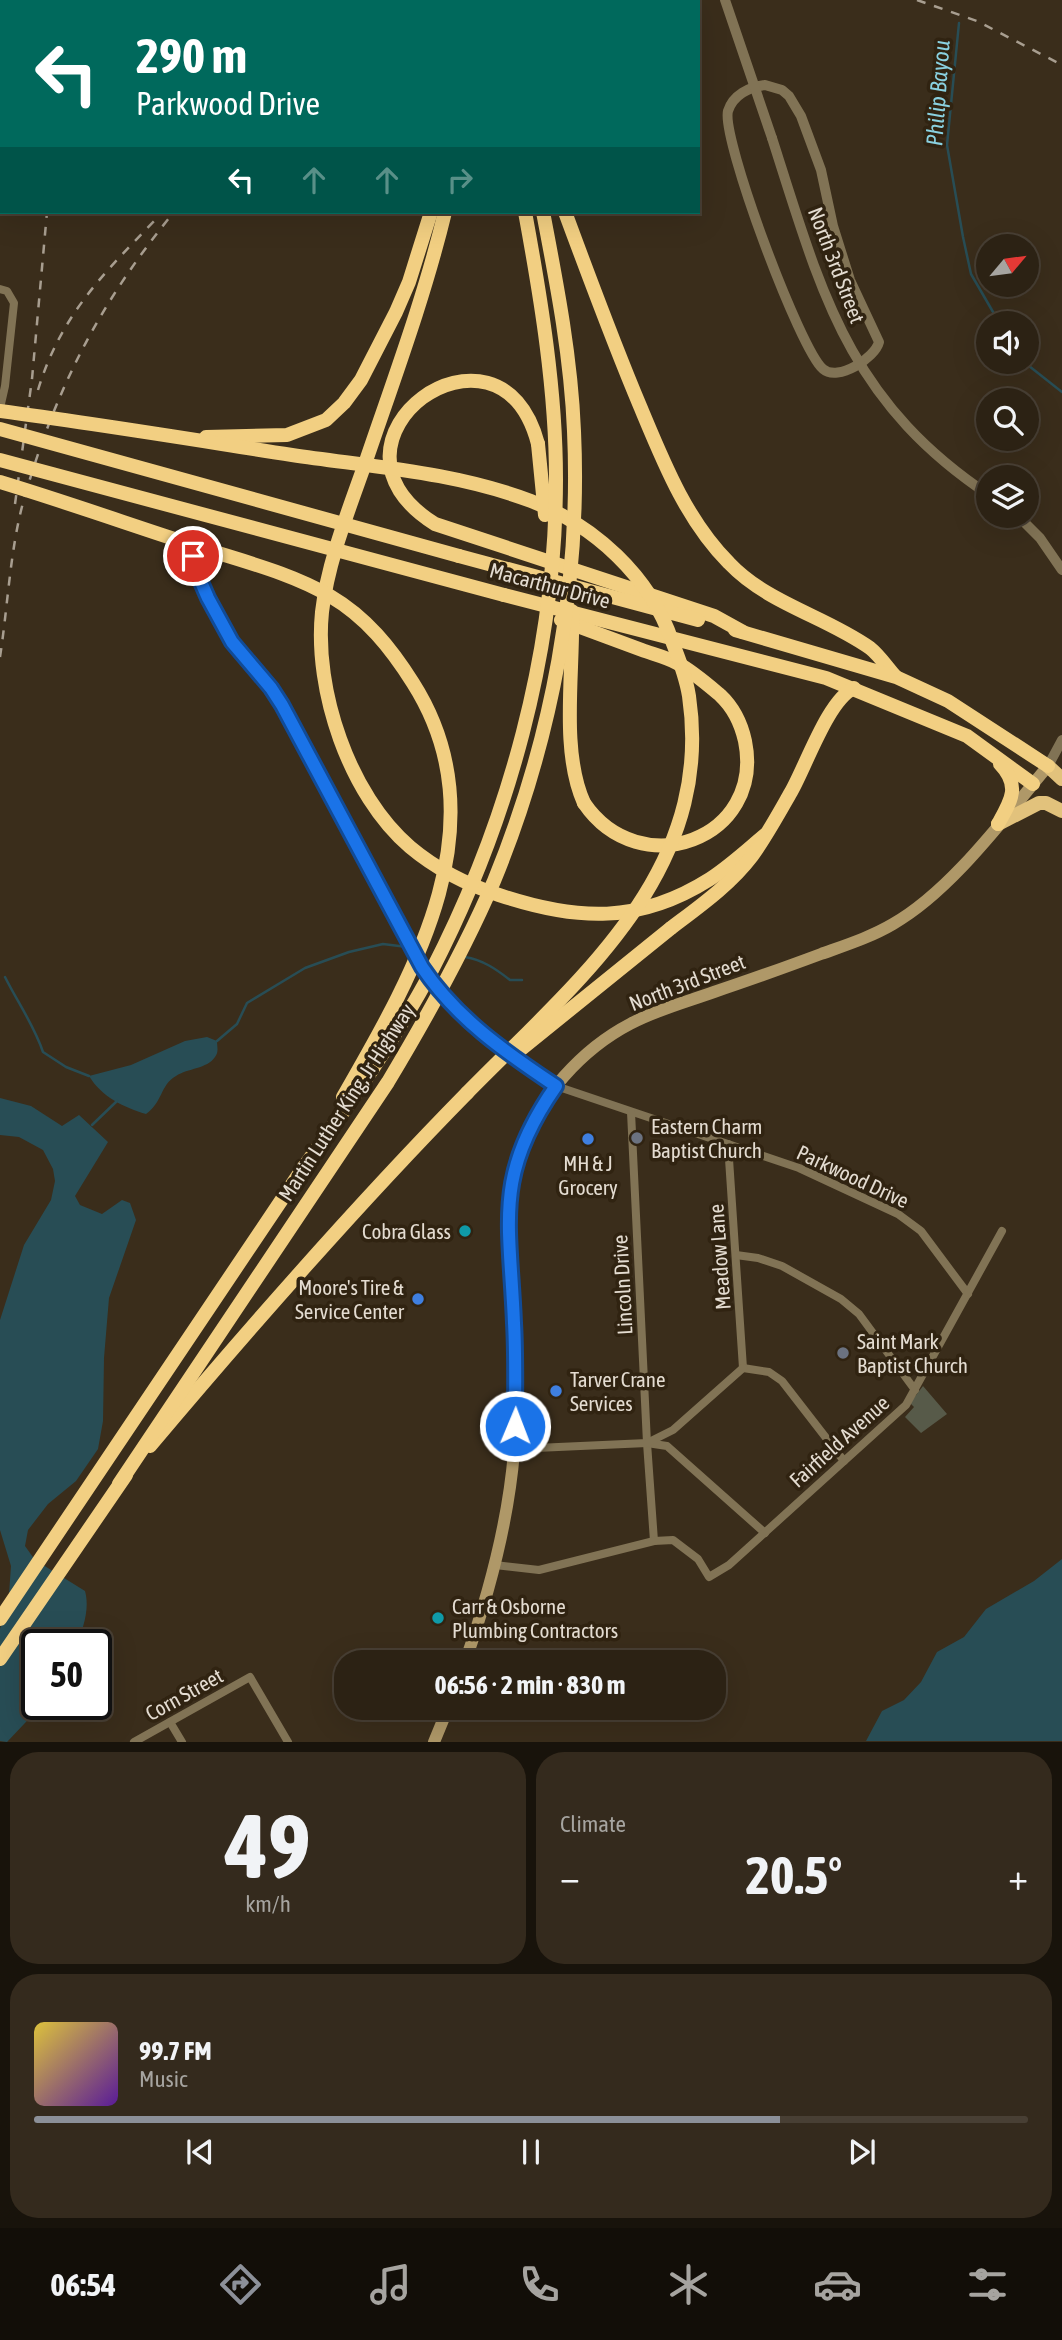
<!DOCTYPE html>
<meta charset="utf-8">
<style>
body{margin:0;font-family:"Asap Condensed",sans-serif;background:#342a1d;color:#f1f3f6;height:100vh;display:flex;flex-direction:column;font-size:26px;white-space:nowrap}
*{box-sizing:border-box;margin:0}
p{font-size:23px;color:#a6a4a0}
.icon{flex:none;width:38px;height:38px;fill:none;stroke:currentColor;stroke-width:2;stroke-linecap:round;stroke-linejoin:round}
.map{position:relative;height:1742px;overflow:hidden}
.drawer{display:flex;flex-direction:column;gap:10px;padding:10px;background:#18130b;flex:1}
.drawer>*{flex:none}
.banner{position:absolute;left:0px;top:0px;width:700px;height:214px;box-shadow:0 7px 28px #0002,0 0 0 2px #483f34;background:#00695c;color:#fff;overflow:hidden}
.needle{width:46px;rotate:61deg}
.tools{position:absolute;left:976px;top:234px;display:grid;gap:14px}
.tools a{display:grid;place-items:center;width:63px;height:63px;border-radius:50%;background:#2c2214;box-shadow:0 7px 28px #0002,0 0 0 2px #483f34;font-size:35px}
.speed{position:absolute;left:21px;top:1629px;display:flex;gap:14px;font-size:35px;font-weight:700;text-align:center}
.speed>*{display:grid;place-content:center;width:91px;height:91px;border-radius:50%;background:#2c2214;box-shadow:0 7px 28px #0002,0 0 0 2px #483f34;line-height:1}
.speed .limit{border:4px solid #111;border-radius:10px;background:#fff;color:#111}
.pin{position:absolute;display:grid;place-items:center;width:60px;height:60px;color:#fff;margin:-30px;border:4px solid #fff;border-radius:50%;box-shadow:0 2px 7px #0007}
.me{position:absolute;width:77px;margin:-38px;rotate:1deg;stroke-linejoin:round;filter:drop-shadow(0 0 5px #0008)}
.turn{display:flex;align-items:center;gap:24px;height:147px;padding:0 21px;font-size:32px}
.turn .icon{width:91px;height:91px;stroke-width:2.5}
.turn b{display:block;font-size:49px;line-height:60px}
.lanes{display:flex;align-items:center;height:66px;padding:0 21px;background:#0003;justify-content:center;gap:35px;direction:ltr}
.lanes .off{opacity:.35}
.big{font-size:52px;font-weight:700;line-height:1.1}
.drawer .widget{flex:1;display:flex;flex-direction:column;justify-content:center;gap:10px;min-width:0;padding:0 24px;border-radius:28px;background:#342a1d}
.drawer .dial{align-items:center;gap:0}
.dial b{font-size:91px;line-height:1}
.song{display:flex;align-items:center;gap:21px}
.cover{width:84px;height:84px;border-radius:10px;background:linear-gradient(135deg,hsl(50 70% 55%),hsl(270 70% 35%))}
.played{height:7px;border-radius:4px;background:linear-gradient(90deg,#8c9099 75%,#483f34 75%)}
.keys{display:flex;justify-content:space-around;direction:ltr}
.heat{display:flex;justify-content:space-between;align-items:center;font-size:38px;direction:ltr}
.drawer .tiles{flex:1;display:grid;gap:10px;grid-template-columns:1fr 1fr}
.widget:last-child{grid-column:span 2}
.trip{position:absolute;left:334px;top:1650px;width:392px;height:70px;border-radius:28px;background:#2c2214;box-shadow:0 7px 28px #0002,0 0 0 2px #483f34;font-weight:700;line-height:70px;text-align:center}
.menu{display:flex;height:112px;justify-content:space-around;align-items:center;background:#120e08;color:#a6a4a0}
.menu .icon{width:49px;height:49px}
.menu .selected{color:#8c9099}
.menu b{font-size:32px;color:#f1f3f6}
.map>svg:first-child{display:block}
.green{fill:#575a49}
.water{fill:#284d55}
.lines{fill:none;stroke-linecap:round;stroke-linejoin:round}
.stream{stroke:#284d55;stroke-width:2.5}
.minor{stroke:#817355;stroke-width:8}
.tertiary{stroke:#817355;stroke-width:10}
.secondary{stroke:#af9868;stroke-width:12}
.trunk{stroke:#e2c27c;stroke-width:14}
.motorway{stroke:#f2cf82;stroke-width:14}
.rail{stroke:#a89e90;stroke-width:2.5;stroke-dasharray:9 9;stroke-linecap:butt}
.tertiary-bridge{stroke:#817355;stroke-width:10}
.motorway-bridge{stroke:#f2cf82;stroke-width:14}
.route-casing{stroke:#114b97;stroke-width:18}
.route{stroke:#1a73e8;stroke-width:12}
.worship-dot{fill:#6b7280;stroke:#302311;stroke-width:2.5}
.shop-dot{fill:#3f7fe0;stroke:#302311;stroke-width:2.5}
.culture-dot{fill:#0f9aa8;stroke:#302311;stroke-width:2.5}
.labels{text-anchor:middle;dominant-baseline:central;stroke-width:7;stroke-linejoin:round;paint-order:stroke}
.street-label{font-size:21px;fill:#e4dcd1;stroke:#302311}
.poi-label{font-size:21px;fill:#e4dcd1;stroke:#302311;text-anchor:start}
.water-label{font-size:23px;font-style:italic;fill:#8ad1e0;stroke:#302311}
</style>
<div class="map">
<svg width="1062" height="1742" viewBox="0 0 1062 1742">
<rect width="100%" height="100%" fill="#3a2d1b"/>
<!-- green -->
<polygon class="green" points="923,1386 947,1414 921,1433 905,1417 914,1407 910,1403"/>
<!-- water -->
<g class="water">
<path d="M207 1037 217 1041C217 1047 219 1052 215 1057 207 1069 188 1068 176 1076 160 1085 163 1102 146 1114 123 1107 102 1097 89 1076L131 1065 185 1041Z"/>
<path d="M0 1098 31 1106 62 1126 79 1115 108 1142 75 1196 80 1205 102 1214 122 1200 130 1203 136 1220 109 1298 104 1358 103 1421 98 1449 76 1481 48 1504 28 1530 25 1546 35 1560 85 1591C90 1609 83 1628 77 1645H37V1704L42 1705 7 1742 0 1741V1629L9 1594 11 1566 0 1530V1320L24 1245 51 1200 55 1181 53 1169 43 1150 19 1137 0 1135Z"/>
<polygon points="1062,1559 1062,1741 866,1741 882,1711 904,1700 921,1682 937,1652 964,1637 986,1609 1034,1581"/>
</g>
<g class="lines">
<!-- stream -->
<g class="stream">
<polyline points="363,2 367,0"/>
<polyline points="959,23 947,145 963,237 971,274 1000,324"/>
<polyline points="1024,362 1062,392"/>
<path d="M465 957C483 960 496 969 510 980H522"/>
<path d="M5 977C18 1003 34 1025 43 1052L66 1067 89 1076"/>
<polyline points="217,1041 237,1024 247,1003 305,968 349,952 383,944 407,947"/>
<polyline points="92,1125 117,1101"/>
</g>
<!-- minor -->
<g class="minor">
<polyline points="0,128 2,128"/>
<polyline points="0,289 7,291 14,303 5,386 0,408"/>
<polyline points="193,556 194,566 208,598 232,642 282,705 411,950 435,987 463,1017 479,1031 556,1086 799,1168 898,1214 921,1231 968,1294"/>
<polyline points="631,1112 647,1443 654,1541"/>
<polyline points="728,1144 743,1368"/>
<polyline points="736,1255 758,1258 782,1266 841,1299 859,1314 915,1390"/>
<polyline points="743,1368 769,1372 782,1381 844,1461"/>
<polyline points="647,1443 667,1446 765,1533"/>
<polyline points="514,1449 647,1443 673,1430 743,1368"/>
<polyline points="495,1565 539,1570 654,1541 673,1540 698,1559 709,1577 729,1565 906,1405 1002,1231"/>
<polyline points="170,1722 182,1742"/>
<polyline points="134,1742 250,1677 288,1742"/>
</g>
<!-- tertiary -->
<g class="tertiary">
<path d="M765 85 782 90 789 96 801 116 821 170 833 226 850 280 879 342C875 358 838 382 823 369 800 350 721 138 728 111 733 95 749 87 765 85Z"/>
<path d="M772 138C821 291 847 400 989 495"/>
<polyline points="1018,516 1040,538 1062,570"/>
<polyline points="1048,766 1062,740"/>
</g>
<!-- secondary -->
<g class="secondary">
<path d="M465 1662C489 1594 508 1524 514 1452 516 1425 515 1396 515 1368 515 1296 495 1218 520 1148 539 1097 582 1049 630 1024 656 1010 686 1002 714 992 750 980 786 967 821 954 846 945 871 937 893 924 951 891 1005 817 1048 766"/>
<polyline points="434,1742 448,1708"/>
</g>
<!-- trunk -->
<g class="trunk">
<polyline points="1048,766 1062,779"/>
<polyline points="998,824 1039,803 1046,803 1062,811"/>
</g>
<!-- motorway -->
<g class="motorway">
<polyline points="457,0 457,2"/>
<polyline points="483,0 483,2"/>
<polyline points="503,0 504,2"/>
<path d="M445 212C425 295 395 376 367 458 350 507 328 560 322 612 314 690 349 795 410 847 435 868 468 885 499 895 577 921 639 924 710 879 730 866 747 850 765 835"/>
<path d="M565 212C589 277 613 342 640 406 663 461 686 520 729 563 768 604 825 616 870 648 879 655 887 667 895 676"/>
<polyline points="206,437 287,435 326,420 344,403 361,380 396,312 409,282 431,212"/>
<path d="M538 444C500 297 302 441 435 524L714 616 743 632"/>
<polyline points="459,556 698,620"/>
<polyline points="504,595 826,678 967,736 1033,784"/>
<path d="M561 620C588 630 615 640 642 650 653 654 666 657 677 663 692 671 707 684 720 695 734 708 741 723 745 741 765 839 640 885 584 803"/>
<polyline points="735,630 896,677 948,701 1048,766"/>
<path d="M998 824C1011 801 1021 786 1000 764"/>
<path d="M671 928C700 906 730 885 752 856 766 837 779 813 791 792 806 766 828 700 854 688"/>
<path d="M150 1446C252 1325 356 1206 467 1093"/>
<polyline points="0,1619 301,1171"/>
<polyline points="0,1659 126,1475"/>
</g>
<!-- rail -->
<g class="rail">
<polyline points="917,0 977,21 1062,65"/>
<polyline points="57,2 57,0"/>
<polyline points="466,2 471,0"/>
<polyline points="492,2 498,0"/>
<path d="M38 390C61 314 105 272 158 217"/>
<polyline points="15,504 32,379 47,212"/>
<path d="M0 657C8 605 10 549 24 499 56 387 101 301 174 212"/>
</g>
<!-- tertiary-bridge -->
<polyline class="tertiary-bridge" points="725,0 772,138"/>
<!-- motorway-bridge -->
<g class="motorway-bridge">
<path d="M0 411C98 424 195 440 292 455 373 467 454 472 531 501 594 525 650 576 672 641 679 659 686 677 689 696 715 872 577 981 467 1093"/>
<polyline points="0,429 459,556"/>
<polyline points="538,444 545,515"/>
<polyline points="0,460 504,595"/>
<path d="M0 482C66 502 131 525 196 546 241 561 289 572 330 596 366 617 391 648 413 683 502 823 415 972 343 1097"/>
<path d="M572 611C574 670 560 750 584 803"/>
<polyline points="520,1050 671,928"/>
<path d="M301 1171C347 1107 394 1042 431 972 509 821 556 650 556 479 556 390 541 299 525 212"/>
<path d="M119 1484 388 1082C427 1017 464 951 494 881 552 740 581 584 574 431 571 357 557 285 543 212"/>
</g>
</g>
<g class="lines">
<!-- route casing -->
<g class="route-casing">
<path id="route" d="M193 556 194 566 208 598 232 642 271 688 282 705 422 967C456 1018 505 1052 556 1086 493 1176 510 1222 514 1323 516 1357 515 1392 515 1426"/>
</g>
<!-- route -->
<use href="#route" class="route"/>
</g>
<!-- markers -->
<g class="worship-dot">
<circle cx="637" cy="1138" r="7"/>
<circle cx="843" cy="1353" r="7"/>
</g>
<g class="shop-dot">
<circle cx="588" cy="1139" r="7"/>
<circle cx="418" cy="1299" r="7"/>
<circle cx="556" cy="1391" r="7"/>
</g>
<g class="culture-dot">
<circle cx="465" cy="1231" r="7"/>
<circle cx="438" cy="1618" r="7"/>
</g>
<g class="labels">
<!-- street labels -->
<g class="street-label">
<text transform="translate(837 265) rotate(69)">North 3rd Street</text>
<text transform="translate(550 585) rotate(15)">Macarthur Drive</text>
<text transform="translate(687 982) rotate(-21)">North 3rd Street</text>
<text transform="translate(346 1102) rotate(-57)">Martin Luther King, Jr Highway</text>
<text transform="translate(853 1176) rotate(25)">Parkwood Drive</text>
<text transform="translate(719 1257) rotate(-94)">Meadow Lane</text>
<text transform="translate(622 1285) rotate(-93)">Lincoln Drive</text>
<text transform="translate(839 1441) rotate(-42)">Fairfield Avenue</text>
<text transform="translate(184 1694) rotate(-29)">Corn Street</text>
</g>
<!-- poi labels -->
<g class="poi-label">
<text x="651" y="1126">Eastern Charm<tspan x="651" dy="24">Baptist Church</tspan></text>
<text x="588" y="1163" text-anchor="middle">MH &amp; J<tspan x="588" dy="24">Grocery</tspan></text>
<text x="451" y="1231" text-anchor="end">Cobra Glass</text>
<text x="404" y="1287" text-anchor="end">Moore's Tire &amp;<tspan x="404" dy="24">Service Center</tspan></text>
<text x="857" y="1341">Saint Mark<tspan x="857" dy="24">Baptist Church</tspan></text>
<text x="570" y="1379">Tarver Crane<tspan x="570" dy="24">Services</tspan></text>
<text x="452" y="1606">Carr &amp; Osborne<tspan x="452" dy="24">Plumbing Contractors</tspan></text>
</g>
<!-- water labels -->
<g class="water-label">
<text transform="translate(938 93) rotate(-86)">Philip Bayou</text>
</g>
</g>
</svg>
<div class="tools">
<a><svg class="needle" viewBox="-14 -14 28 28"><path d="M0-13l5 13h-10z" fill="#e53935"/><path d="M0 13l5-13h-10z" fill="#a6a4a0"/></svg></a>
<a><svg class="icon" aria-label="sound" viewBox="0 0 24 24"><path d="M4 9h4l5-4v14l-5-4H4zM17 9q2 3 0 6"/></svg></a>
<a><svg class="icon" aria-label="search" viewBox="0 0 24 24"><circle cx="10" cy="10" r="6"/><path d="M15 15l6 6"/></svg></a>
<a><svg class="icon" aria-label="layers" viewBox="0 0 24 24"><path d="M12 4l9 5-9 5-9-5zM3 14l9 5 9-5"/></svg></a>
</div>
<div class="speed"><div class="limit">50</div></div>
<div class="pin" style="left:193px;top:556px;background:#d93025"><svg class="icon" aria-label="arrive" viewBox="0 0 24 24"><path d="M6 21V4h12l-3 4 3 4H6"/></svg></div>
<svg class="me" style="left:515px;top:1426px" viewBox="-20 -20 40 40"><circle r="17" fill="#1a73e8" stroke="#fff" stroke-width="3"/><path d="M0-11L8 9 0 5-8 9z" fill="#fff"/></svg>
<div class="trip">06:56 · 2 min · 830 m</div>
<div class="banner">
<div class="turn"><svg class="icon" aria-label="left" viewBox="0 0 24 24"><path d="M17 20v-9H6M10 6l-5 5 5 5"/></svg><div><b>290 m</b>Parkwood Drive</div></div>
<div class="lanes"><svg class="icon" aria-label="left" viewBox="0 0 24 24"><path d="M17 20v-9H6M10 6l-5 5 5 5"/></svg><svg class="icon off" aria-label="ahead" viewBox="0 0 24 24"><path d="M12 20V5M6 11l6-6 6 6"/></svg><svg class="icon off" aria-label="ahead" viewBox="0 0 24 24"><path d="M12 20V5M6 11l6-6 6 6"/></svg><svg class="icon off" aria-label="right" viewBox="0 0 24 24"><path d="M7 20v-9h11M14 6l5 5-5 5"/></svg></div>
</div>
</div>
<section class="drawer">
<div class="tiles">
<div class="widget dial"><b>49</b><p>km/h</p></div>
<div class="widget"><p>Climate</p>
<div class="heat"><a>−</a><b class="big">20.5°</b><a>+</a></div>
</div>
<div class="widget">
<div class="song"><i class="cover"></i><div><b>99.7 FM</b><p>Music</p></div></div>
<div class="played"></div>
<div class="keys"><svg class="icon" aria-label="previous" viewBox="0 0 24 24"><path d="M18 5L8 12l10 7zM5 5v14"/></svg><svg class="icon" aria-label="pause" viewBox="0 0 24 24"><path d="M8 5v14M16 5v14"/></svg><svg class="icon" aria-label="next" viewBox="0 0 24 24"><path d="M6 5l10 7-10 7zM19 5v14"/></svg></div>
</div>
</div>
</section>
<nav class="menu">
<b>06:54</b>
<svg class="icon selected" aria-label="directions" viewBox="0 0 24 24"><path d="M12 3l9 9-9 9-9-9zM9 14v-3h6M13 9l2 2-2 2"/></svg>
<svg class="icon" aria-label="music" viewBox="0 0 24 24"><path d="M9 18V5l10-2v13"/><circle cx="6" cy="18" r="3"/><circle cx="16" cy="16" r="3"/></svg>
<svg class="icon" aria-label="phone" viewBox="0 0 24 24"><path d="M5 4h4l2 5-3 2q2 4 5 5l2-3 5 2v4C11 20 4 13 5 4z"/></svg>
<svg class="icon" aria-label="climate" viewBox="0 0 24 24"><path d="M12 3v18M4 7l16 10M4 17L20 7"/></svg>
<svg class="icon" aria-label="car" viewBox="0 0 24 24"><path d="M5 17H2v-5l4-1 3-4h7l3 4 3 1v5h-3M9 17h6M6 11h13"/><circle cx="7" cy="17" r="2"/><circle cx="17" cy="17" r="2"/></svg>
<svg class="icon" aria-label="filters" viewBox="0 0 24 24"><path d="M4 7h16M4 17h16"/><circle cx="9" cy="7" r="2"/><circle cx="15" cy="17" r="2"/></svg>
</nav>
